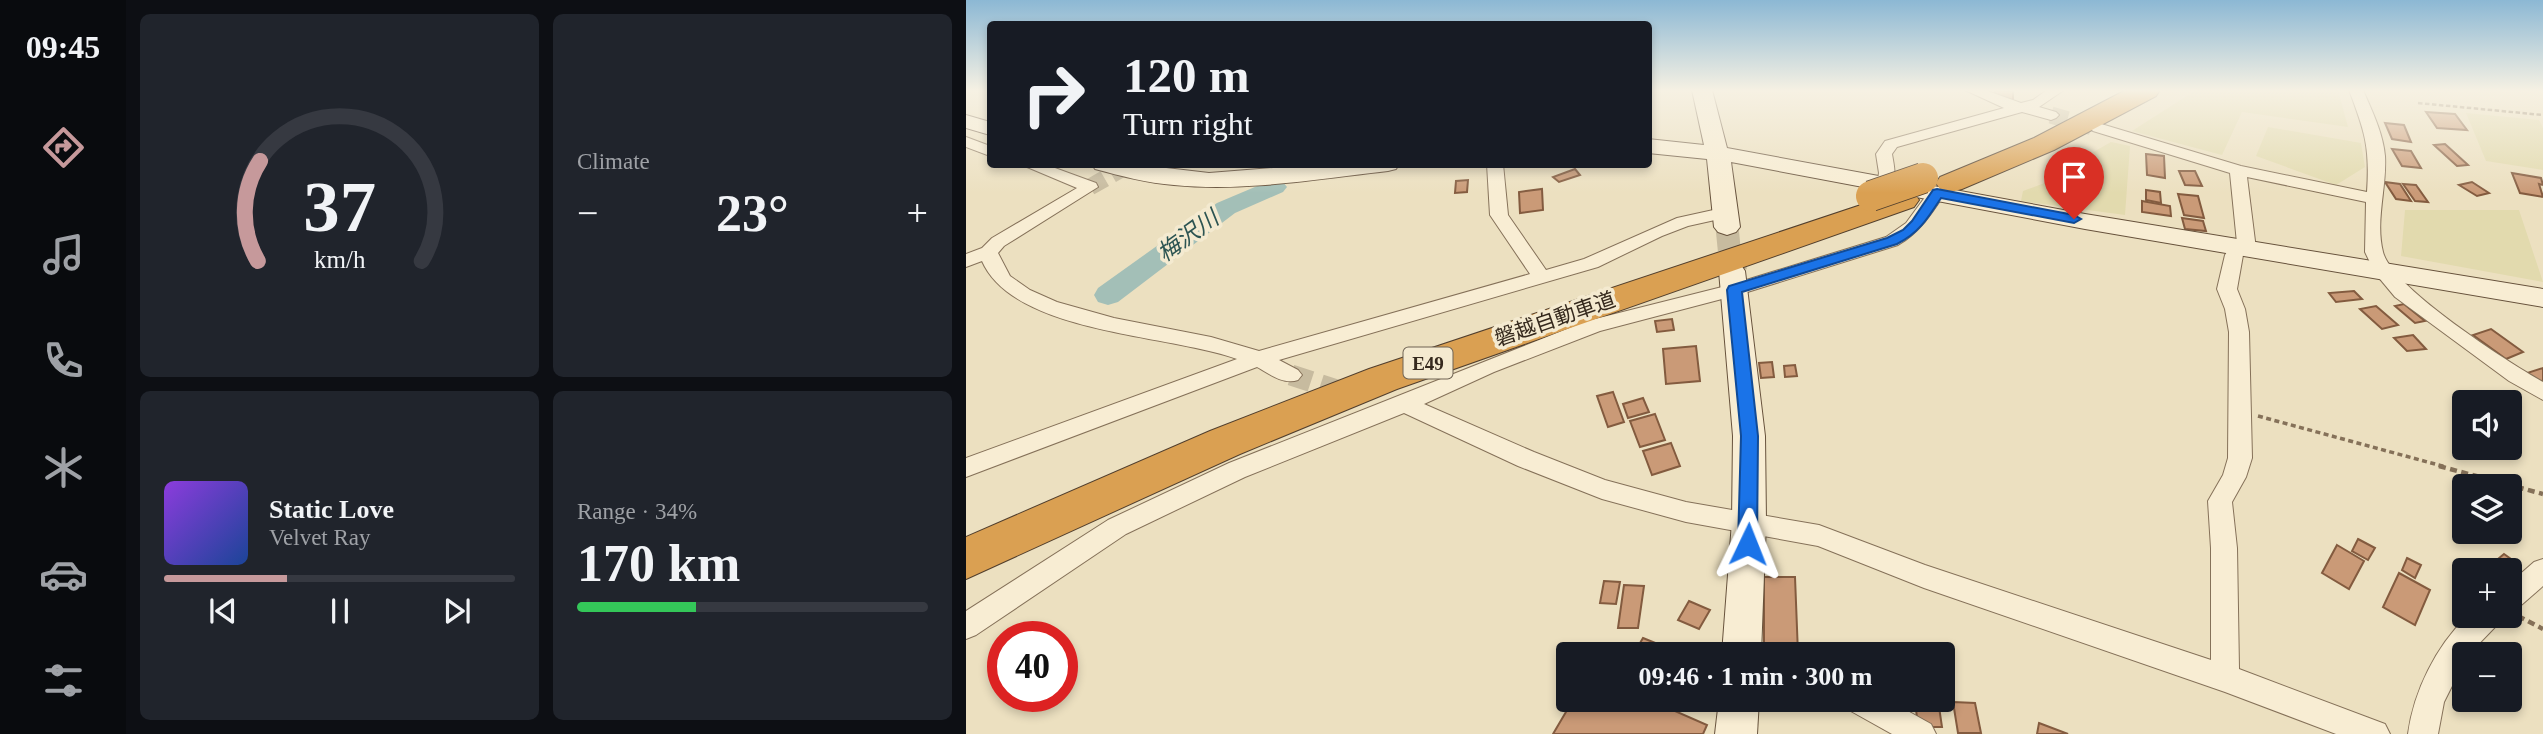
<!DOCTYPE html>
<meta charset="utf-8">
<style>
body{margin:0;font-family:"Times New Roman","Noto Sans JP",serif;background:#20242c;color:#f1f3f6;height:100vh;display:flex;flex-direction:column;font-size:26px;white-space:nowrap}
*{box-sizing:border-box;margin:0}
p{font-size:23px;color:#9ea1a6}
.icon{flex:none;width:38px;height:38px;fill:none;stroke:currentColor;stroke-width:2;stroke-linecap:round;stroke-linejoin:round}
.map{position:relative;flex:1;overflow:hidden}
.sheet{display:flex;flex-direction:column;gap:14px;padding:14px;background:#0d0f14;width:840px}
.sheet>*{flex:none}
.guide{position:absolute;left:21px;top:21px;width:665px;height:147px;border-radius:7px;box-shadow:0 4px 10px #0003;background:#171b24;color:#f1f3f6;overflow:hidden}
.buttons{position:absolute;left:1486px;top:390px;display:grid;gap:14px}
.buttons a{display:grid;place-items:center;width:70px;height:70px;border-radius:7px;background:#171b24;box-shadow:0 4px 10px #0003;font-size:35px}
.speed{position:absolute;left:21px;top:621px;display:flex;gap:14px;font-size:35px;font-weight:700;text-align:center}
.speed>*{display:grid;place-content:center;width:91px;height:91px;border-radius:50%;background:#171b24;box-shadow:0 4px 10px #0003;line-height:1}
.speed .limit{border:10px solid #d22;background:#fff;color:#111}
.pin{position:absolute;display:grid;place-items:center;width:60px;height:60px;color:#fff;margin:-72px -30px;border-radius:50% 50% 50% 0;rotate:-45deg;box-shadow:0 0 7px #0007}
.pin .icon{rotate:45deg}
.me{position:absolute;width:77px;margin:-38px;rotate:2deg;stroke-linejoin:round;filter:drop-shadow(0 0 5px #0008)}
.turn{display:flex;align-items:center;gap:24px;height:147px;padding:0 21px;font-size:32px}
.turn .icon{width:91px;height:91px;stroke-width:2.5}
.turn b{display:block;font-size:49px;line-height:60px}
.big{font-size:52px;font-weight:700;line-height:1.1}
.sheet .tile{flex:1;display:flex;flex-direction:column;justify-content:center;gap:10px;min-width:0;padding:0 24px;border-radius:10px;background:#20242c}
.sheet .dial{align-items:center;gap:0}
.dial svg{height:182px;overflow:visible;fill:none;stroke:#363941;stroke-width:7;stroke-linecap:round;text-anchor:middle}
.dial text{fill:#f1f3f6;stroke:none}
.song{display:flex;align-items:center;gap:21px}
.cover{width:84px;height:84px;border-radius:10px;background:linear-gradient(135deg,hsl(270 70% 55%),hsl(220 70% 35%))}
.played{height:7px;border-radius:4px;background:linear-gradient(90deg,#c6999b 35%,#363941 35%)}
.keys{display:flex;justify-content:space-around;direction:ltr}
.heat{display:flex;justify-content:space-between;align-items:center;font-size:38px;direction:ltr}
.charge{height:10px;border-radius:5px;background:linear-gradient(90deg,#34c759 34%,#363941 0)}
.sheet .tiles{flex:1;display:grid;gap:14px;grid-template-columns:repeat(2,1fr)}
.trip{position:absolute;left:590px;top:642px;width:399px;height:70px;border-radius:7px;background:#171b24;box-shadow:0 4px 10px #0003;font-weight:700;line-height:70px;text-align:center}
main{display:flex;flex:1;min-height:0}
.tab-bar{display:flex;flex-direction:column;width:126px;justify-content:space-around;align-items:center;background:#090b0e;color:#9ea1a6}
.tab-bar .icon{width:49px;height:49px}
.tab-bar .current{color:#c6999b}
.tab-bar b{font-size:32px;color:#f1f3f6}
.map>svg:first-child{display:block}
.farmland{fill:#e2daae}
.lines{fill:none;stroke-linecap:round;stroke-linejoin:round}
.river{fill:#a3bfb7;fill-rule:evenodd}
.building{fill:#ca9a77;stroke:#835b3f;stroke-width:2}
.street-tunnel-far1{stroke:#c7bb9f;stroke-width:17;stroke-dasharray:17 8;stroke-linecap:butt}
.street-tunnel{stroke:#c7bb9f;stroke-width:21;stroke-dasharray:21 10;stroke-linecap:butt}
.secondary-tunnel-far1{stroke:#c7bb9f;stroke-width:23;stroke-dasharray:23 11;stroke-linecap:butt}
.secondary-tunnel{stroke:#c7bb9f;stroke-width:30;stroke-dasharray:30 15;stroke-linecap:butt}
.street-casing{stroke:#857159;stroke-width:2}
.secondary-casing{stroke:#67523c;stroke-width:2}
.highway-casing{stroke:#523f2d;stroke-width:2}
.path-far2{stroke:#857159;stroke-width:2.5;stroke-dasharray:4.5 2.5;stroke-linecap:butt}
.path-far1{stroke:#857159;stroke-width:3.5;stroke-dasharray:5 3.5;stroke-linecap:butt}
.path{stroke:#857159;stroke-width:4.5;stroke-dasharray:7 4.5;stroke-linecap:butt}
.street{fill:#f8edd3;fill-rule:evenodd}
.secondary{fill:#f8edd3;fill-rule:evenodd}
.highway{fill:#daa052;fill-rule:evenodd}
.highway-bridge-casing{stroke:#523f2d;stroke-width:32;stroke-linecap:butt}
.highway-bridge{stroke:#daa052;stroke-width:30}
.route{fill:#1a73e8;stroke:#114b97;stroke-width:2}
.labels{text-anchor:middle;dominant-baseline:central;stroke-width:7;stroke-linejoin:round;paint-order:stroke}
.shield{fill:#f4ead0;stroke:#6e6353;stroke-width:2}
.shield-label{font-size:19px;font-weight:bold;fill:#35291d}
.street-label{font-size:21px;fill:#35291d;stroke:#f4ead0}
.water-label{font-size:23px;font-style:italic;fill:#2c5452;stroke:#f4ead0}
</style>
<main>
<nav class="tab-bar">
<b>09:45</b>
<svg class="icon current" aria-label="directions" viewBox="0 0 24 24"><path d="M12 3l9 9-9 9-9-9zM9 14v-3h6M13 9l2 2-2 2"/></svg>
<svg class="icon" aria-label="music" viewBox="0 0 24 24"><path d="M9 18V5l10-2v13"/><circle cx="6" cy="18" r="3"/><circle cx="16" cy="16" r="3"/></svg>
<svg class="icon" aria-label="phone" viewBox="0 0 24 24"><path d="M5 4h4l2 5-3 2q2 4 5 5l2-3 5 2v4C11 20 4 13 5 4z"/></svg>
<svg class="icon" aria-label="climate" viewBox="0 0 24 24"><path d="M12 3v18M4 7l16 10M4 17L20 7"/></svg>
<svg class="icon" aria-label="car" viewBox="0 0 24 24"><path d="M5 17H2v-5l4-1 3-4h7l3 4 3 1v5h-3M9 17h6M6 11h13"/><circle cx="7" cy="17" r="2"/><circle cx="17" cy="17" r="2"/></svg>
<svg class="icon" aria-label="filters" viewBox="0 0 24 24"><path d="M4 7h16M4 17h16"/><circle cx="9" cy="7" r="2"/><circle cx="15" cy="17" r="2"/></svg>
</nav>
<section class="sheet">
<div class="tiles">
<div class="tile dial"><svg viewBox="0 0 100 80">
<path d="M14 69A42 42 0 1 1 86 69"/>
<path d="M14 69A42 42 0 0 1 15 25" stroke="#c6999b"/>
<text x="50" y="56" font-size="32" font-weight="700">37</text>
<text x="50" y="72" font-size="11">km/h</text>
</svg></div>
<div class="tile"><p>Climate</p>
<div class="heat"><a>−</a><b class="big">23°</b><a>+</a></div>
</div>
<div class="tile">
<div class="song"><i class="cover"></i><div><b>Static Love</b><p>Velvet Ray</p></div></div>
<div class="played"></div>
<div class="keys"><svg class="icon" aria-label="previous" viewBox="0 0 24 24"><path d="M18 5L8 12l10 7zM5 5v14"/></svg><svg class="icon" aria-label="pause" viewBox="0 0 24 24"><path d="M8 5v14M16 5v14"/></svg><svg class="icon" aria-label="next" viewBox="0 0 24 24"><path d="M6 5l10 7-10 7zM19 5v14"/></svg></div>
</div>
<div class="tile"><p>Range · 34%</p><b class="big">170 km</b><div class="charge"></div></div>
</div>
</section>
<div class="map">
<svg width="1577" height="734" viewBox="0 0 1577 734">
<rect width="100%" height="100%" fill="#ece0c0"/>
<!-- farmland -->
<g class="farmland">
<polygon points="1230,90 1372,90 1382,127 1276,112 1256,155 1166,131"/>
<polygon points="1500,113 1573,120 1577,128 1577,170 1520,161"/>
<polygon points="1302,127 1395,143 1399,167 1370,185 1290,156"/>
<polygon points="1145,142 1164,146 1159,215 1055,201 1057,191 1100,175 1117,158"/>
<polygon points="1439,210 1553,210 1577,282 1435,256"/>
</g>
<g class="lines">
<!-- river -->
<polygon class="river" points="308,179 317,182 321,187 317,192 269,213 152,302 142,305 132,302 128,295 132,288 251,203"/>
</g>
<!-- building -->
<g class="building">
<polygon points="1029,90 1047,91 1047,100 1029,98"/>
<polygon points="1460,112 1489,114 1501,130 1471,128"/>
<polygon points="1419,123 1438,125 1445,142 1426,139"/>
<polygon points="1479,144 1502,165 1491,166 1468,145"/>
<polygon points="1426,149 1445,151 1455,168 1436,166"/>
<polygon points="1180,154 1198,156 1199,178 1181,175"/>
<polygon points="609,169 614,175 593,182 587,177"/>
<polygon points="1213,171 1229,171 1236,186 1219,185"/>
<polygon points="1546,173 1575,178 1577,185 1573,184 1577,197 1554,193"/>
<polygon points="502,180 501,192 489,193 490,181"/>
<polygon points="1419,182 1434,184 1445,201 1430,199"/>
<polygon points="1506,182 1523,193 1511,196 1493,185"/>
<polygon points="1437,184 1450,185 1462,202 1449,201"/>
<polygon points="576,189 577,210 554,213 553,192"/>
<polygon points="1180,190 1194,192 1195,203 1180,200"/>
<polygon points="1212,194 1232,196 1238,218 1218,215"/>
<polygon points="1176,201 1204,206 1205,216 1176,212"/>
<polygon points="1216,218 1237,221 1240,231 1219,229"/>
<polygon points="1388,291 1396,299 1370,302 1363,293"/>
<polygon points="1438,304 1459,321 1449,323 1429,306"/>
<polygon points="1410,306 1432,325 1416,329 1394,309"/>
<polygon points="706,319 708,330 691,332 689,321"/>
<polygon points="1525,329 1557,352 1540,359 1507,335"/>
<polygon points="1447,335 1460,349 1441,351 1428,338"/>
<polygon points="730,346 734,381 700,384 697,349"/>
<polygon points="806,362 808,377 795,378 793,363"/>
<polygon points="829,365 831,376 819,377 818,366"/>
<polygon points="1577,368 1577,385 1561,373"/>
<polygon points="647,392 658,422 642,427 631,396"/>
<polygon points="677,398 683,412 662,418 657,404"/>
<polygon points="689,414 699,440 674,447 664,421"/>
<polygon points="705,443 714,466 686,475 677,451"/>
<polygon points="1392,539 1409,548 1402,560 1386,551"/>
<polygon points="1371,545 1398,561 1383,589 1356,573"/>
<polygon points="1538,554 1552,564 1544,572 1534,570 1526,564"/>
<polygon points="1441,558 1455,565 1449,578 1436,570"/>
<polygon points="1433,573 1464,590 1449,625 1417,607"/>
<polygon points="798,577 829,577 832,654 798,654"/>
<polygon points="638,581 654,582 650,604 634,603"/>
<polygon points="658,585 678,586 672,628 652,628"/>
<polygon points="723,601 744,610 733,629 712,620"/>
<polygon points="677,638 709,651 707,654 668,653"/>
<polygon points="607,700 684,700 741,725 737,734 587,734"/>
<polygon points="705,700 732,700 727,710"/>
<polygon points="949,700 972,700 976,727 952,727"/>
<polygon points="987,702 1009,703 1015,733 992,733"/>
<polygon points="1073,723 1102,734 1071,734"/>
</g>
<g class="lines">
<!-- street-tunnel-far1 -->
<g class="street-tunnel-far1">
<polyline points="1085,115 1130,128"/>
<polyline points="124,187 164,164"/>
</g>
<!-- street-tunnel -->
<polyline class="street-tunnel" points="325,375 386,395"/>
<!-- secondary-tunnel-far1 -->
<polyline class="secondary-tunnel-far1" points="761,227 764,257"/>
<!-- secondary-tunnel -->
<polyline class="secondary-tunnel" points="764,255 766,271"/>
<!-- street casing -->
<g class="street-casing">
<g id="street">
<path d="M999 90H1019L1055 103 1067 100 1081 90H1098L1073 107 1090 112 1093 115 1090 118 1085 120 1056 112 931 147 926 154C928 166 931 177 925 188H913L911 184 913 173 910 154 919 141 1038 108Z"/>
<path d="M1383 90H1397C1406 111 1417 133 1419 156 1421 187 1409 221 1417 252 1426 288 1542 362 1577 382V400L1543 381 1429 297 1409 273 1399 252 1400 202 1281 177 1290 249 1287 253 1277 255 1271 289 1279 309 1283 332 1286 458 1280 477 1266 502 1271 548 1273 669 1419 724 1424 734H1370L1259 692 958 588 852 546 720 522 636 499 552 466 438 413 279 477 160 534 10 635 0 639V611L142 520 263 463 621 321 764 285 920 237 940 223 965 189 971 188 979 193C966 213 954 232 932 245L775 294 634 331 528 372 458 404 568 452 639 480 720 502 853 525 959 565 1245 660V548L1242 501 1257 475 1262 458 1263 332 1259 309 1251 289 1259 255 1266 244 1271 243 1264 173 1127 131 1124 128 1132 123 1275 166 1401 192C1404 147 1399 132 1383 90Z"/>
<polygon points="0,137 24,146 24,156 0,147"/>
<path d="M54 164H78L130 183 132 187 38 246 32 253 44 276 64 290 91 302 148 318 245 337 293 351 564 274 524 215 521 164H537L542 215 580 270 618 259 711 218 761 207 770 212 767 216 722 226 696 236 632 267 313 360 332 370 336 375 332 380C318 385 303 374 291 367L0 477V458L271 359C203 334 48 334 16 261L0 267V254L16 248 26 238 111 188Z"/>
<polygon points="1577,559 1577,586 1553,607 1544,611 1544,583 1568,562"/>
<path d="M1501 616H1534L1531 625 1503 654H1498V662L1478 702 1472 734H1442C1448 690 1470 647 1501 616Z"/>
<polygon points="879,700 922,700 965,724 970,734 926,734 883,710"/>
</g>
</g>
<!-- secondary casing -->
<g class="secondary-casing">
<g id="secondary">
<polygon points="726,90 746,90 761,148 1119,214 1577,289 1577,307 1119,229 765,162 774,227 770,232 761,235 752,232 748,227 741,159 682,153 682,139 738,145"/>
<polygon points="0,115 24,122 24,135 0,128"/>
<path d="M126 164H166L243 173 359 164H433L430 169 422 171C351 179 279 192 208 185 181 183 155 176 129 169Z"/>
<polygon points="766,262 775,265 779,271 799,436 800,522 795,654 756,654 766,522 767,436 753,271 757,265"/>
<polygon points="753,700 793,700 791,734 749,734"/>
</g>
</g>
<!-- highway casing -->
<g class="highway-casing">
<g id="highway">
<polygon points="1160,90 1194,90 1190,96 1088,150 996,189 985,192 974,189 970,183 974,177 1068,138"/>
<polygon points="937,191 948,193 953,200 948,207 431,389 274,454 0,579 0,537 244,431 403,369"/>
</g>
</g>
<!-- path-far2 -->
<polyline class="path-far2" points="1452,103 1577,115"/>
<!-- path-far1 -->
<polyline class="path-far1" points="1292,416 1480,467"/>
<!-- path -->
<g class="path">
<polyline points="1473,466 1577,494"/>
<polyline points="1552,616 1577,629"/>
</g>
<!-- street -->
<use href="#street" class="street"/>
<!-- secondary -->
<use href="#secondary" class="secondary"/>
<!-- highway -->
<use href="#highway" class="highway"/>
<!-- highway-bridge casing -->
<g class="highway-bridge-casing">
<polyline id="highway-bridge" points="905,196 957,178"/>
</g>
<!-- highway-bridge -->
<use href="#highway-bridge" class="highway-bridge"/>
</g>
<!-- sky -->
<linearGradient id="sky" x2="0" y2="1"><stop stop-color="#8cb8d4"/><stop offset="0.47" stop-color="#f6f1e3"/><stop offset="1" stop-color="#f6f1e3" stop-opacity="0"/></linearGradient>
<rect width="1577" height="193" fill="url(#sky)"/>
<!-- route -->
<path class="route" d="M971 189 1108 215 1115 219 1108 223 975 198C962 218 953 233 931 244L776 292 792 436 791 544 788 550 782 552 775 550 772 544 775 436 761 290 763 286 921 238 937 230 946 221 967 190Z"/>
<g class="labels">
<!-- shield labels -->
<rect class="shield" x="437.5" y="347.5" width="49" height="31" rx="5"/>
<g class="shield-label">
<text x="462" y="363">E49</text>
</g>
<!-- street labels -->
<g class="street-label">
<text transform="translate(589 319) rotate(-19)">磐越自動車道</text>
</g>
<!-- water labels -->
<g class="water-label">
<text transform="translate(222 236) rotate(-36)">梅沢川</text>
</g>
</g>
</svg>
<div class="buttons">
<a><svg class="icon" aria-label="sound" viewBox="0 0 24 24"><path d="M4 9h4l5-4v14l-5-4H4zM17 9q2 3 0 6"/></svg></a>
<a><svg class="icon" aria-label="layers" viewBox="0 0 24 24"><path d="M12 4l9 5-9 5-9-5zM3 14l9 5 9-5"/></svg></a>
<a>+</a>
<a>−</a>
</div>
<div class="speed"><div class="limit">40</div></div>
<div class="pin" style="left:1108px;top:219px;background:#d93025"><svg class="icon" aria-label="arrive" viewBox="0 0 24 24"><path d="M6 21V4h12l-3 4 3 4H6"/></svg></div>
<svg class="me" style="left:782px;top:544px" viewBox="-20 -20 40 40"><path d="M0-17L14 15 0 8-14 15z" fill="#1a73e8" stroke="#fff" stroke-width="4"/></svg>
<div class="trip">09:46 · 1 min · 300 m</div>
<div class="guide">
<div class="turn"><svg class="icon" aria-label="right" viewBox="0 0 24 24"><path d="M7 20v-9h11M14 6l5 5-5 5"/></svg><div><b>120 m</b>Turn right</div></div>
</div>
</div>
</main>
